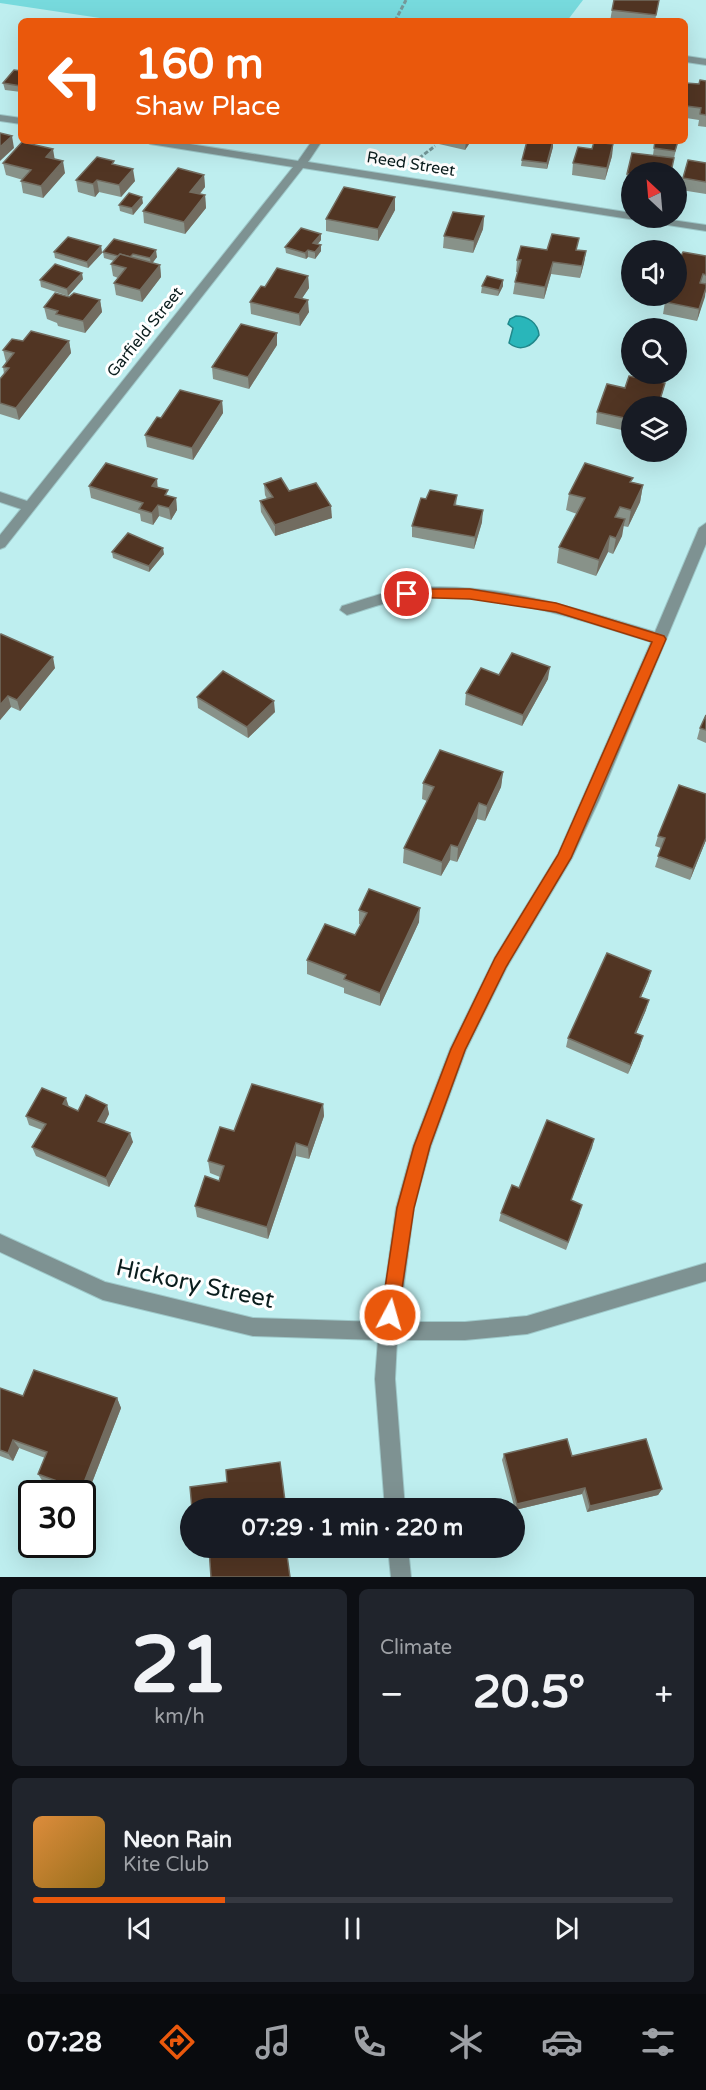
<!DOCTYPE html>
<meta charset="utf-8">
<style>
body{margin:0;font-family:"Varela Round",sans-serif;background:#20242c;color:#f1f3f6;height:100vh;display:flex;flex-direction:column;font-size:22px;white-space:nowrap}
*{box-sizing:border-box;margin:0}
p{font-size:20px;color:#9ea1a6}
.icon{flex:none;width:33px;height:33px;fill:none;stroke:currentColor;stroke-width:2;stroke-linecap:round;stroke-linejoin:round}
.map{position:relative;height:1577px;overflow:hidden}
.drawer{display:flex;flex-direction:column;gap:12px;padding:12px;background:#0d0f14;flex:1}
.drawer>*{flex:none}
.banner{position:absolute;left:18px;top:18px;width:670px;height:126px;border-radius:9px;box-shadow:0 6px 24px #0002;background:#ea580c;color:#fff;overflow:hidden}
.needle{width:39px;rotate:334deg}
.buttons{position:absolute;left:621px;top:162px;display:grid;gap:12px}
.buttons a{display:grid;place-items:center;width:66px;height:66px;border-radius:50%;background:#171b24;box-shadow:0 6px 24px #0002;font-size:30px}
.speed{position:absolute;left:18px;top:1480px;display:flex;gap:12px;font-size:30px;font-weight:700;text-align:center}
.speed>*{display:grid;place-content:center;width:78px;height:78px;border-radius:50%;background:#171b24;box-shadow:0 6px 24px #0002;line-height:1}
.speed .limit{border:3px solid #111;border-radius:9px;background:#fff;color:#111}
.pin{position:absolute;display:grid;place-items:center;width:51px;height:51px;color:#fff;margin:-26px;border:3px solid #fff;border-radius:50%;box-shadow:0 2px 6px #0007}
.me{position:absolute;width:66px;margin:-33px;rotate:6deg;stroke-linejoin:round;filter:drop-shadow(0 0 4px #0008)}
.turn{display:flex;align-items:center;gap:21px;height:126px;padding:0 18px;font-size:27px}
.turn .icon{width:78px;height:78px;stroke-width:2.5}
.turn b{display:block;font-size:42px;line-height:51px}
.big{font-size:45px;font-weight:700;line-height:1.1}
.drawer .card{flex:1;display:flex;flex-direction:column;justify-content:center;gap:9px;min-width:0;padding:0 21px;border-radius:9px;background:#20242c}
.drawer .dial{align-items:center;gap:0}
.dial b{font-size:78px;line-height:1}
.song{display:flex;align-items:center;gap:18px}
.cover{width:72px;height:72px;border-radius:9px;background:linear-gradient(135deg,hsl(30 70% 55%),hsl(40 70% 35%))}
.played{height:6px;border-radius:3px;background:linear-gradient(90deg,#ea580c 30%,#363941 30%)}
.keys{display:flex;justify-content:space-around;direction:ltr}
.heat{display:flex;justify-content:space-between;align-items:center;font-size:33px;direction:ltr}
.drawer .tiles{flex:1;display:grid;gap:12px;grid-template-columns:1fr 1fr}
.card:last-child{grid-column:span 2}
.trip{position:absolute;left:180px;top:1498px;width:345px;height:60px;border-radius:30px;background:#171b24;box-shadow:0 6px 24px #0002;font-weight:700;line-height:60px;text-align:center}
.menu{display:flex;height:96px;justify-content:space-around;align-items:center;background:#090b0e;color:#9ea1a6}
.menu .icon{width:42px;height:42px}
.menu .current{color:#ea580c}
.menu b{font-size:27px;color:#f1f3f6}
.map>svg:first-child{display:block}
.green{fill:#77dadd}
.water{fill:#29b6ba;stroke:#20888b;stroke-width:1.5}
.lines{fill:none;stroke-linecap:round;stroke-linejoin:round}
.minor-casing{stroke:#9ec8c9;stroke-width:2}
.path{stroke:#75999a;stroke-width:3;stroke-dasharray:4.5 2;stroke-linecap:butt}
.minor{fill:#7e9292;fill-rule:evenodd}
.wall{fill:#889289}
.shaded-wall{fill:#726c60}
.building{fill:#513523;stroke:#726c60;stroke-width:1.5}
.route{fill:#ea580c;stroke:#983908;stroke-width:1.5}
.labels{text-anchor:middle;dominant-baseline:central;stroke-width:6;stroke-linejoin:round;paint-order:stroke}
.far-street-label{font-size:16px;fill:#0a1d1d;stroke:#fff}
.near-street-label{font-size:24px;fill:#0a1d1d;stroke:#fff}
</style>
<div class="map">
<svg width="706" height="1577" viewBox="0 0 706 1577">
<rect width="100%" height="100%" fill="#beeeef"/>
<!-- green -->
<polygon class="green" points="0,0 583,0 567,21 120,21 0,3"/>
<!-- water -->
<path class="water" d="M516 316C528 316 538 323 539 335 532 347 520 352 509 343L513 328 508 324 510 319Z"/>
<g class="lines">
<!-- minor casing -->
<g class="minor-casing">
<g id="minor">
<polygon points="686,56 706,59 706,65 686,62"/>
<polygon points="0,115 21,118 21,124 0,121"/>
<polygon points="145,141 171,141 298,161 312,141 322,141 308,162 632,213 632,218 658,218 706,225 706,231 303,168 5,547 0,549 0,535 21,509 0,502 0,492 27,501 293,167 150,144"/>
<path d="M706 523V544L599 800 572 858 507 967 466 1050 431 1146 414 1208 399 1322H465L527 1316 706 1263V1281L527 1334 465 1340H397L395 1379 405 1509H385L375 1379 378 1340 253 1336 103 1300 0 1252V1234L105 1282 253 1318 380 1322 396 1208 413 1146 450 1049 495 957 558 854 651 642C572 617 483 587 400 600 382 603 365 610 347 615L340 610 342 606C362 600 383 592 404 589 489 579 575 608 655 632L699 528Z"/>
<polygon points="388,1548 408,1548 411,1577 391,1577"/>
</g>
</g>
<!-- path -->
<g class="path">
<polyline points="395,21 406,0"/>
<polyline points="414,162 435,146"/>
</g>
<!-- minor -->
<use href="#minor" class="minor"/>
</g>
<!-- wall -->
<g class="wall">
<polygon points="659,0 655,21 610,21 612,10"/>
<polygon points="21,71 21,92 5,90 3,83"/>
<polygon points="706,81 706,127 698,126 699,120 686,118 686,83 699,84"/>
<polygon points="426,141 471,141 465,150"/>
<polygon points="655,141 678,141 674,158 653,155"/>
<polygon points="613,144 612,156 605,180 572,175 573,163 592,149"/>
<polygon points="553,147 547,169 521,166 522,160"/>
<polygon points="54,159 65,173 43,198 23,193 21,181 23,180 6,175 3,163"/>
<polygon points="706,163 706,194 681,190 683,178"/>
<polygon points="115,164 135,181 121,197 99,192 95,197 78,192 76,180"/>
<polygon points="632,172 632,187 625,186 627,174"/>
<polygon points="204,175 205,187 200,194 205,195 206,208 185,234 144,223 143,211"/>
<polygon points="143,203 133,215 120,211 119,205"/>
<polygon points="395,210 378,241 326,231 326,219"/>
<polygon points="484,216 483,229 473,253 443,248 444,236"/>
<polygon points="114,239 157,257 152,263 160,265 161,277 142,302 116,295 114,283 118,278 113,276 111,264 114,261 104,258 103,252"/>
<polygon points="321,240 318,244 321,245 321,251 315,259 308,257 306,259 286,253 285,247"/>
<polygon points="101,246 102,253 88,268 55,258 54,252"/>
<polygon points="547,250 578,250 586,251 584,263 580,278 551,274 544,299 513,294 515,282 518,272 516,272 517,260"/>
<polygon points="706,256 706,290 697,321 663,314 665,302 680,258"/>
<polygon points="308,276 309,288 302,298 309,312 300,326 251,314 250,302 265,287"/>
<polygon points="83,279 68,296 41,287 40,280"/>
<polygon points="482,286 503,286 498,296 481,293"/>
<polygon points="69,297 100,300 102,312 85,333 58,326 57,323 47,319 44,307"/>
<polygon points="23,341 69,341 71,353 19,420 0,414 0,379 4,374 3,367 6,362 3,350"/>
<polygon points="277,345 249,389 213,379 212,367"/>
<polygon points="665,383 659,406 632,406 632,428 627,427 626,431 596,424 597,412 625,388"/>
<polygon points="222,401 223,413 193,460 147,447 145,435 161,418"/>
<polygon points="632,482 643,485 640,502 628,527 623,526 622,536 613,554 608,552 596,576 557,563 559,547 577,514 566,510 569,494"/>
<polygon points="264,484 289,491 332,518 275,536 261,512 260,501 267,499 265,495"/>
<polygon points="89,486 158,487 168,496 176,498 177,510 171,520 159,516 153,525 141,521 140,514 91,498"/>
<polygon points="457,495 456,506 482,522 474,549 412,537 412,526 426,499"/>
<polygon points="112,552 164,554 149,572 113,558"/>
<polygon points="1,634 55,668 20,711 11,707 0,720"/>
<polygon points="499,675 548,679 522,726 465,705 466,693"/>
<polygon points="197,697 275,712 248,738 198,708"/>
<polygon points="706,715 706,743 697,739 700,728"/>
<polygon points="503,772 501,787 485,821 477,819 457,862 450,860 441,876 403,863 404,848 427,801 422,799 423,783"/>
<polygon points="706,794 706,840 690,880 655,867 661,848 655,846 658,836"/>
<polygon points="359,910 419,922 380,1006 344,993 344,988 307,974 307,960 355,935 361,925 359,924"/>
<polygon points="651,971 648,981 641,997 646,1010 636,1033 640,1046 628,1074 566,1047 568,1038"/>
<polygon points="323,1104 324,1116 309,1159 296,1156 268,1239 197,1217 195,1206 219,1181 220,1177 210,1173 208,1161 234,1131"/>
<polygon points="107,1105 109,1114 104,1124 133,1142 109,1187 36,1156 32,1147 42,1130 29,1125 26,1116 69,1107 78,1111"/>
<polygon points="594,1139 571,1200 580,1213 566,1250 499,1221 501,1213 519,1188"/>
<polygon points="0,1388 23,1396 117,1398 121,1408 86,1498 82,1496 82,1494 76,1494 43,1482 38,1474 45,1458 19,1448 13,1461 0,1456"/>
<polygon points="504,1454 572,1456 662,1489 658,1495 587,1512 582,1494 515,1510 502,1460"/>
</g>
<!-- shaded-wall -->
<g class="shaded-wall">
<polygon points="12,136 14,148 0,161 0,147"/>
<polygon points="466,141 471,141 465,150"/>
<polygon points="553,141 553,147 547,169 547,163"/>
<polygon points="613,144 612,156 605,180 607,168"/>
<polygon points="53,149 55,161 46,157"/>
<polygon points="63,161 65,173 43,198 41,186"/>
<polygon points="133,169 135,181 121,197 119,185"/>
<polygon points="204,175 205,187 191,204 190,192"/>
<polygon points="97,180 99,192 95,197 93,184"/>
<polygon points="205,195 206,208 185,234 184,222"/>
<polygon points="142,197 143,203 133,215 132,208"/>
<polygon points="395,197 395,210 378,241 378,229"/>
<polygon points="484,216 483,229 473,253 474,241"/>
<polygon points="321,234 321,240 313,249 313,243"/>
<polygon points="321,245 321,251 315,259 315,252"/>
<polygon points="101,246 102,253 88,268 87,262"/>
<polygon points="156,250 157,257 151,265 150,258"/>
<polygon points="308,250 308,257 306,259 305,253"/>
<polygon points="586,251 584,263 580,278 582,266"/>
<polygon points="553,262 551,274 544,299 545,287"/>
<polygon points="160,265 161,277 142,302 140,290"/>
<polygon points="82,273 83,279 68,296 67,289"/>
<polygon points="308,276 309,288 295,309 295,297"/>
<polygon points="503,280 503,286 498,296 499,290"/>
<polygon points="706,288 705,297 697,321 699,309"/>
<polygon points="100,300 102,312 85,333 83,321"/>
<polygon points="308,300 309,312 300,326 299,314"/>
<polygon points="277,333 277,345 249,389 248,377"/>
<polygon points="69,341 71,353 19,420 16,408"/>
<polygon points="222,401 223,413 193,460 192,448"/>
<polygon points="157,479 158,491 152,486"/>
<polygon points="643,485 640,502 628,527 631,510"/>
<polygon points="176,498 177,510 171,520 169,508"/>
<polygon points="158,505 159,516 153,525 152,513"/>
<polygon points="331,506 332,518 275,536 275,525"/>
<polygon points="483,510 482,522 474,549 475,537"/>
<polygon points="625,519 622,536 613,554 616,538"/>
<polygon points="610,536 608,552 596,576 599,560"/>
<polygon points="163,548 164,554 149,572 149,566"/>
<polygon points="53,657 55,668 20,711 17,700"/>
<polygon points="550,667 548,679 522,726 523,715"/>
<polygon points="8,696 11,707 0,720 0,705"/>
<polygon points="274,701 275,712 248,738 247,727"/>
<polygon points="503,772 501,787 485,821 487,806"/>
<polygon points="479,803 477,819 457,862 458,847"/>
<polygon points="706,838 706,840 690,880 693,869"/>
<polygon points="451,845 450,860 441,876 442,862"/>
<polygon points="420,908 419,922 380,1006 380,993"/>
<polygon points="651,971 648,981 637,1006 640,997"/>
<polygon points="649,1000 646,1010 632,1043 635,1033"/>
<polygon points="643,1036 640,1046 628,1074 631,1065"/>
<polygon points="66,1098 69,1107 63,1104"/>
<polygon points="323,1104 324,1116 309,1159 308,1147"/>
<polygon points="107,1105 109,1114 101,1130 98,1121"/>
<polygon points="130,1133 133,1142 109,1187 106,1178"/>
<polygon points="594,1139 592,1148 568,1208 571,1200"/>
<polygon points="296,1143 296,1156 268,1239 267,1227"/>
<polygon points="117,1398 121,1408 86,1498 81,1490"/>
<polygon points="13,1440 19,1448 13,1461 8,1453"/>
<polygon points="585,1488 582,1494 515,1510 517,1504"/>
<polygon points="662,1489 658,1495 587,1512 590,1506"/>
</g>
<!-- building -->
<g class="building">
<polygon points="614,0 659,0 656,15 612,10"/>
<polygon points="14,70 21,71 21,86 3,83"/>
<polygon points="700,80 706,81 706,115 700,114 701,108 686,106 686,83 699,84"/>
<polygon points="0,133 12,136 0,147"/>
<polygon points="527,141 553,141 547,163 522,160"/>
<polygon points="655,141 678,141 675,151 654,148"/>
<polygon points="22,142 53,149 46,157 63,161 41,186 21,181 31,170 3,163"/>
<polygon points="594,142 613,144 607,168 573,163 578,147 592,149"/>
<polygon points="632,153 674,158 671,172 632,172 632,174 627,174"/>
<polygon points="97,157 114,161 112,164 133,169 119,185 97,180 93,184 76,180"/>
<polygon points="688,160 706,163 706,182 683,178"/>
<polygon points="178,168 204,175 190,192 205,195 184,222 143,211"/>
<polygon points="344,187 395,197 378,229 326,219"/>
<polygon points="129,193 142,197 132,208 119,205"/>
<polygon points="453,212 484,216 474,241 444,236"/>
<polygon points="301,228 321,234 313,243 321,245 315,252 308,250 305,253 285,247"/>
<polygon points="552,234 579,238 576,250 586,251 582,266 553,262 545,287 515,282 521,260 517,260 521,246 547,250"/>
<polygon points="68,237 101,246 87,262 54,252"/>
<polygon points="114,239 156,250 150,258 133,254 130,257 120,254 118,256 103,252"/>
<polygon points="683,252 706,256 706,275 703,274 700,283 706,284 706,288 699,309 665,302 667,296 676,296 676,257 680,258"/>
<polygon points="120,254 160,265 140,290 114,283 126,268 111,264"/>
<polygon points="55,264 82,273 67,289 40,280"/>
<polygon points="277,268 308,276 295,297 308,300 299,314 250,302 261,286 265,287"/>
<polygon points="487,276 503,280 499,290 482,286"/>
<polygon points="55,293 69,297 74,293 100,300 83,321 56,314 58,311 44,307"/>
<polygon points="241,324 277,333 248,377 212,367"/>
<polygon points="31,331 69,341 16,408 0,403 0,379 9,368 3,367 14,353 3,350 12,339 23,341"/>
<polygon points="629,376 665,383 658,406 632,406 632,415 630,415 629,419 597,412 607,384 625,388"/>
<polygon points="180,390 222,401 192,448 145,435 157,417 161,418"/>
<polygon points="106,463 157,479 152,486 168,490 165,495 176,498 169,508 158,505 152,513 139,509 143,503 89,486"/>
<polygon points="585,463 633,478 630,482 643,485 631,510 620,507 615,517 625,519 616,538 610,536 599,560 559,547 585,498 569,494"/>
<polygon points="281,478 289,491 316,483 331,506 275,525 260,501 273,497 264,484"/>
<polygon points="430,490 457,495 454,505 483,510 475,537 412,526 421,498 426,499"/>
<polygon points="128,533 163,548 149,566 112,552"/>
<polygon points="1,634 53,657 17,700 8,696 0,705 0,635"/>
<polygon points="512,653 550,667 523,715 466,693 481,668 499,675"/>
<polygon points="223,671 274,701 247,727 197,697"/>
<polygon points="706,715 706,730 700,728"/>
<polygon points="440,750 503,772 487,806 479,803 458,847 451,845 442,862 404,848 434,787 423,783"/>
<polygon points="679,785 706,794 706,838 693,869 658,856 665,838 658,836"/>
<polygon points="369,889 420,908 380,993 344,979 346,975 307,960 325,924 355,935 367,913 359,910"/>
<polygon points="607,953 651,971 640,997 649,1000 635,1033 643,1036 631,1065 568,1038"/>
<polygon points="252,1084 323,1104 308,1147 296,1143 267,1227 195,1206 205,1176 219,1181 224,1166 208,1161 220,1127 234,1131"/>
<polygon points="42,1088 66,1098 63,1104 78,1111 86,1095 107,1105 98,1121 130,1133 106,1178 32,1147 46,1124 26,1116"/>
<polygon points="547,1120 594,1139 571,1200 582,1205 568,1242 501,1213 512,1185 519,1188"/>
<polygon points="34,1370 117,1398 81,1490 38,1474 47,1452 13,1440 8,1453 0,1450 0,1388 23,1396"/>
<polygon points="567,1439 572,1456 646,1439 662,1489 590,1506 585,1488 517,1504 504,1454"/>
<polygon points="280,1462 286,1509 192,1509 190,1487 227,1482 226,1470"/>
<polygon points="209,1548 277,1548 277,1549 286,1548 290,1577 211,1577"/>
</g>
<!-- route -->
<polygon class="route" points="407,589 470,589 556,603 664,636 666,639 571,858 506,967 465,1050 430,1146 414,1208 398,1315 396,1321 390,1323 384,1321 381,1315 397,1208 414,1146 451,1049 495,958 558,855 652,642 556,612 470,599 403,597 401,594"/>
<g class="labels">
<!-- far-street labels -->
<g class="far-street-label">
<text transform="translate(411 164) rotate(9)">Reed Street</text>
<text transform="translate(145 332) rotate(-51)">Garfield Street</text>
</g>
<!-- near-street labels -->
<g class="near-street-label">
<text transform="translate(195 1284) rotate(12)">Hickory Street</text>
</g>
</g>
</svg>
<div class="buttons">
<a><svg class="needle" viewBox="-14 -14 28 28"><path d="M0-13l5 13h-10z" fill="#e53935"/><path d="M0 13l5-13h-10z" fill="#9ea1a6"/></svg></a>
<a><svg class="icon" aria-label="sound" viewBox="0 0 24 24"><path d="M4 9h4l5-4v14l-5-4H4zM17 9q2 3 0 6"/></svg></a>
<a><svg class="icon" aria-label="search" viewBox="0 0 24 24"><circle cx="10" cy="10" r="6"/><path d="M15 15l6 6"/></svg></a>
<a><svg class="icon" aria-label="layers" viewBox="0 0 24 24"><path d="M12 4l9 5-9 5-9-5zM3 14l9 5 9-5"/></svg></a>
</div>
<div class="speed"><div class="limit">30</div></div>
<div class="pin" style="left:407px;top:594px;background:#d93025"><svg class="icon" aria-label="arrive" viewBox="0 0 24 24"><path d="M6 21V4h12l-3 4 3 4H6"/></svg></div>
<svg class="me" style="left:390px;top:1315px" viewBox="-20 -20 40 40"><circle r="17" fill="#ea580c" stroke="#fff" stroke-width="3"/><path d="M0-11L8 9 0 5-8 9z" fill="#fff"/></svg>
<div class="trip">07:29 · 1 min · 220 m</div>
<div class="banner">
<div class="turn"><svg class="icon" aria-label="left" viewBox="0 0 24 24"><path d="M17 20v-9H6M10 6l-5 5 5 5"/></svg><div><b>160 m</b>Shaw Place</div></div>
</div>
</div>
<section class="drawer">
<div class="tiles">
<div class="card dial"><b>21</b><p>km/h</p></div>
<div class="card"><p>Climate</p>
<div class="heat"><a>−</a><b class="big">20.5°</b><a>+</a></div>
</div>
<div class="card">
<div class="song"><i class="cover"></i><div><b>Neon Rain</b><p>Kite Club</p></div></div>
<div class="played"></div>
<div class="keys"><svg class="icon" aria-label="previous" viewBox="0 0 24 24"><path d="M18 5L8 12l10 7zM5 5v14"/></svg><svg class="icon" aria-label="pause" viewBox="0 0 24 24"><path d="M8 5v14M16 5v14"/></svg><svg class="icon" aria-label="next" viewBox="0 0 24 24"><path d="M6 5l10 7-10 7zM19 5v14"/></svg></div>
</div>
</div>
</section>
<nav class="menu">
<b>07:28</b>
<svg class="icon current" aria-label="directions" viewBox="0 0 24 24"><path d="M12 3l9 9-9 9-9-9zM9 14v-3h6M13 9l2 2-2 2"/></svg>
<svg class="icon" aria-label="music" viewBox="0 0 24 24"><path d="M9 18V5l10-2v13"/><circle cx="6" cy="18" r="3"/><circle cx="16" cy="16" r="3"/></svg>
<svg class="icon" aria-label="phone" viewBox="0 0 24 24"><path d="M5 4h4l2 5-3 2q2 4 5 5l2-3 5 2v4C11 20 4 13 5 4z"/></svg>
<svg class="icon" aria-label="climate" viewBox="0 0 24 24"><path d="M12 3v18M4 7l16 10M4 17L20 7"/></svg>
<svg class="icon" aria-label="car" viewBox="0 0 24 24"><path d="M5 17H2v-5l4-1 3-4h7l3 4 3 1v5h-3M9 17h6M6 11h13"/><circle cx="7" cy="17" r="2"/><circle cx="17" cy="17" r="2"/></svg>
<svg class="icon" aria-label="filters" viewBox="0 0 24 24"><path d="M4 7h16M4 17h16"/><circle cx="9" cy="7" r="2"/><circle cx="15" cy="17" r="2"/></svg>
</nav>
